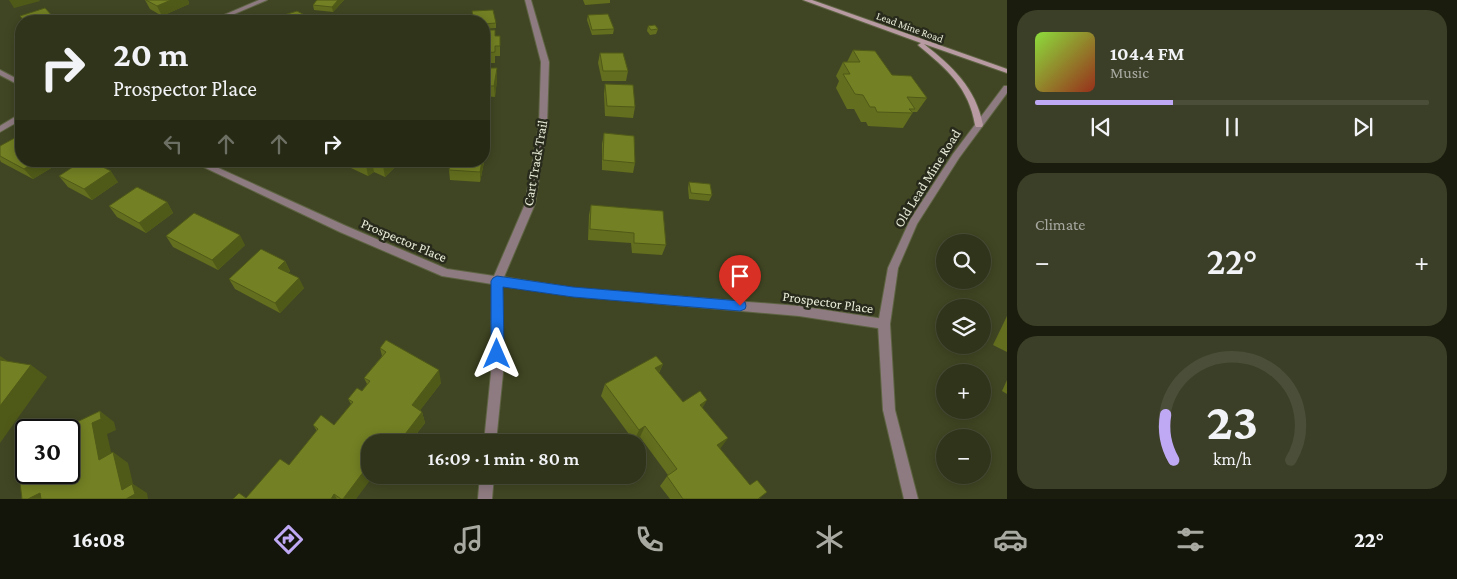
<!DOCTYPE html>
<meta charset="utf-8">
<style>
body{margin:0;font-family:"Crimson Pro",serif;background:#3c3f27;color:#f1f3f6;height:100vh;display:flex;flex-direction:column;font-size:19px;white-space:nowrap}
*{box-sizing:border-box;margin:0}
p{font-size:16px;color:#a8aaa2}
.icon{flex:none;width:28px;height:28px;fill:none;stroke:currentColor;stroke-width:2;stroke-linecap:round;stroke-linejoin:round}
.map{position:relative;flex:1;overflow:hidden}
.drawer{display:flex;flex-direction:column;gap:10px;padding:10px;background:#1a1d0e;width:450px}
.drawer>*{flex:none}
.hud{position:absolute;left:15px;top:15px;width:475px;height:152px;border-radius:20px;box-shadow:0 2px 12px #0003,0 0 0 1px #4b4f39;background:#30341a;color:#f1f3f6;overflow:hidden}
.buttons{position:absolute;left:936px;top:234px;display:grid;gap:10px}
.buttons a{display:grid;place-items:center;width:55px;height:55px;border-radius:50%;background:#30341a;box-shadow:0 2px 12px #0003,0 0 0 1px #4b4f39;font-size:25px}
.speed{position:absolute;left:15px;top:419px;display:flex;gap:10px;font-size:25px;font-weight:700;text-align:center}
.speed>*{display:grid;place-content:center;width:65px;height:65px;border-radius:50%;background:#30341a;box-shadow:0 2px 12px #0003,0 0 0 1px #4b4f39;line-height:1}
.speed .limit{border:2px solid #111;border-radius:8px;background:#fff;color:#111}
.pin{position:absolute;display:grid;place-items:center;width:42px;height:42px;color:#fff;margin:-51px -21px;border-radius:50% 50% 50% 0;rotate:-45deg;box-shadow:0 0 5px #0007}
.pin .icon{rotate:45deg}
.me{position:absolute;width:55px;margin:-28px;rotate:0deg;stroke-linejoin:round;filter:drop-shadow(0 0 4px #0008)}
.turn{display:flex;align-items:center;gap:18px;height:105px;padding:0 15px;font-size:22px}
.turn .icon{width:65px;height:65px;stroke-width:2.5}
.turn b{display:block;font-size:35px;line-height:42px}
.lanes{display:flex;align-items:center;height:48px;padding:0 15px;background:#0003;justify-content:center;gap:25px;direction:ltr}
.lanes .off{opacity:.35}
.big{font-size:38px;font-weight:600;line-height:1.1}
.drawer .tile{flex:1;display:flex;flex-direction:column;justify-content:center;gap:8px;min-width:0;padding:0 18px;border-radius:20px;background:#3c3f27}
.drawer .dial{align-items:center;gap:0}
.dial svg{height:130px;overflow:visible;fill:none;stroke:#4b4f39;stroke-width:7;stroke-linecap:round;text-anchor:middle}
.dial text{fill:#f1f3f6;stroke:none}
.song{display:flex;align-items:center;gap:15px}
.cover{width:60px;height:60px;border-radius:8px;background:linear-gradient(135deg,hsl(90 70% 55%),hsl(10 70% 35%))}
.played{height:5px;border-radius:2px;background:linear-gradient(90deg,#bfa9f4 35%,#4b4f39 35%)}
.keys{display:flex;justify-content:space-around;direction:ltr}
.heat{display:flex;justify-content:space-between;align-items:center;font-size:28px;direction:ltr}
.trip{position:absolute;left:361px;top:434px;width:285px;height:50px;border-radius:20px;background:#30341a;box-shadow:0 2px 12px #0003,0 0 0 1px #4b4f39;font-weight:600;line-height:50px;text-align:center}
.menu{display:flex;height:80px;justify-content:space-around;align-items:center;background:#13150a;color:#a8aaa2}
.menu .icon{width:35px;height:35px}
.menu .on{color:#bfa9f4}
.menu b{font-size:22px;color:#f1f3f6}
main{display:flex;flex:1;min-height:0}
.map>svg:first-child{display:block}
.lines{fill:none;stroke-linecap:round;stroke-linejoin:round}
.minor-casing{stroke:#5e6443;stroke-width:2}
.tertiary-casing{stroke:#5e6443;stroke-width:2}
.secondary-casing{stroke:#5e6443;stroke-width:2}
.minor{fill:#8e7b81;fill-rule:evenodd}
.tertiary{fill:#8e7b81;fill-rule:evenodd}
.secondary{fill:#b89aa3;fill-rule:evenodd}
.wall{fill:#636e1e}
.shaded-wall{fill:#505a18}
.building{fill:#738023;stroke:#505a18}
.route{fill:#1a73e8;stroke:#114b97}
.labels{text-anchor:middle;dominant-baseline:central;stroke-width:5;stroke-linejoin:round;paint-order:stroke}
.far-street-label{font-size:11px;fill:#e7ebd7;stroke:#282b1b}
.street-label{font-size:14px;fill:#e7ebd7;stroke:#282b1b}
</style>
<main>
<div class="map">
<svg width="1007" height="499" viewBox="0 0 1007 499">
<rect width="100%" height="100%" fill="#404623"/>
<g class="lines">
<!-- minor casing -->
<g class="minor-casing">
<g id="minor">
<polygon points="259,0 267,0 218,21 210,21"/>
<polygon points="525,0 531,0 549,62 547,125 535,204 504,277 573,288 799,306 884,319 888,321 890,324 888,327 884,329 799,316 573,296 502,286 503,373 496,442 484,442 491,373 492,284 442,276 340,232 191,161 203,161 346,226 447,269 494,276 525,204 539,125 541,62"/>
<polygon points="0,70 21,81 21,86 0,75"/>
<polygon points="18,115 21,115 21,120 0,132 0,126"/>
<polygon points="480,475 494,475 492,499 478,499"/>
</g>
</g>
<!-- tertiary casing -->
<g class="tertiary-casing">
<polygon id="tertiary" points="1004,86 1007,86 1007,93 959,158 917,224 898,268 890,324 895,410 918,499 904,499 883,410 878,324 888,268 910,220 953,154"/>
</g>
<!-- secondary casing -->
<g class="secondary-casing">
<path id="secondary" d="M803 0H812L1007 69V73L924 44C952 66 976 88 983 125L982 127H976L975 125C969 88 947 69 919 46L918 45 921 43Z"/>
</g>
<!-- minor -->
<use href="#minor" class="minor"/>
<!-- tertiary -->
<use href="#tertiary" class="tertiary"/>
<!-- secondary -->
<use href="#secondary" class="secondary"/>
</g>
<!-- wall -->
<g class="wall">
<polygon points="145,0 188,0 189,4 162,16 150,9"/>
<polygon points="317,0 344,0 333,12 314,10 313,5"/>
<polygon points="583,0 610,0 610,3 585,5"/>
<polygon points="472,11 496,23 496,28 484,29 484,21 473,21"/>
<polygon points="588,15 614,29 613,34 592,35 587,20"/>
<polygon points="648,26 658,29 656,34 650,35 647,31"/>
<polygon points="484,30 495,36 500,36 500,56 495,56 495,63 484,63"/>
<polygon points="853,50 927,98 917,112 913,112 903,128 868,126 866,122 861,122 854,109 847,109 836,88 839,81 836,76 843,62 847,62"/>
<polygon points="600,53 628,71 626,81 602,81 598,63"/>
<polygon points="484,68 497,68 497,79 495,97 484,96"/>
<polygon points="605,84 635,107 633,118 605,116 604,94"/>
<polygon points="604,133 635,163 633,173 602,170 602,144"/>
<polygon points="0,146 61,162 33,179 1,162 0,160"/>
<polygon points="485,146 485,157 480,182 450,180 449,170"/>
<polygon points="346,161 401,161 385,177 374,172 368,176 351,168 349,162"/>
<polygon points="59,176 118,182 92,200 68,187"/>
<polygon points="689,182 712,195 709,201 689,199 688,188"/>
<polygon points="167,202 173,213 146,233 117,217 109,206"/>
<polygon points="591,205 666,245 662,255 632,253 631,243 588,240 589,215"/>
<polygon points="166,236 245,245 218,270 173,247"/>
<polygon points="285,261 290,271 288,273 304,288 280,313 235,289 229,279"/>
<polygon points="1007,316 1007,352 993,345"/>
<polygon points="380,348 441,383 420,410 422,412 425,423 410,442 370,442 356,499 233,499 246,498 289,465 317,431 313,425 334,425 351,404 348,399 362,391 367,384 364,378 382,356"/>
<polygon points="663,364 659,373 683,402 702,408 720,449 760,499 670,499 660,486 668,475 640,437 634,441 601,396 605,384"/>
<polygon points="1007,380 1007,394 1002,391"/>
</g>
<!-- shaded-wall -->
<g class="shaded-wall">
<polygon points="9,0 39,0 40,1 14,8"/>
<polygon points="171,0 188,0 189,4 162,16 157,6"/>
<polygon points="338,0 344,0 333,12 332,7"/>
<polygon points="310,18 311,21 302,21"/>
<polygon points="497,68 497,79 495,97 494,86"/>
<polygon points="485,146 485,157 480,182 480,172 482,161 484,161 484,152"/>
<polygon points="37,161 61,161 61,162 33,179 24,169"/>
<polygon points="388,161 401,161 385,177 383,166"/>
<polygon points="372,162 374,172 368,176 366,165"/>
<polygon points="111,171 118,182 92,200 84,189"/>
<polygon points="167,202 173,213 146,233 139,223"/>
<polygon points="240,235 245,245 218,270 212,260"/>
<polygon points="285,261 290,271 283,278 278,268"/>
<polygon points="299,278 304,288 280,313 275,303"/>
<polygon points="0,356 9,362 0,373"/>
<polygon points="663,364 657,376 655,368"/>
<polygon points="31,365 47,377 0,443 0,406"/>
<polygon points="439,370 441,383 415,417 412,405"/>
<polygon points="707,400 700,412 700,405"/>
<polygon points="100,411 114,422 116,430 107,434 115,470 99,460 92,423"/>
<polygon points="422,412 425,423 410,442 399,442"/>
<polygon points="645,426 640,437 634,441 639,430"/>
<polygon points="728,438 720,449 717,445"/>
<polygon points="113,452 128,463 133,484 147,493 148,499 126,499 122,490"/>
<polygon points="370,463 370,475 374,475 356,499 343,499"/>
<polygon points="40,493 52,499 28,499"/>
<polygon points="334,494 337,499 331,499"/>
</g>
<!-- building -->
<g class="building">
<polygon points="146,0 171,0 157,6"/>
<polygon points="317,0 338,0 332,7 313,5"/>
<polygon points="45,8 55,19 49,21 24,21 20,16"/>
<polygon points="493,10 496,23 484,24 484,21 474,21 472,11"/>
<polygon points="297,11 310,18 302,21 270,21 268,20"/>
<polygon points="608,14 614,29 592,30 588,15"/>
<polygon points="655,25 658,29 651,30 648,26"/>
<polygon points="484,30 495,30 495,36 500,36 500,46 495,46 495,52 484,53"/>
<polygon points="853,50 875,51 892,75 911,76 927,98 907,97 915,109 909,109 913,113 877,112 875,107 870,107 863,95 855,94 843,74 850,74 843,62 860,62"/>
<polygon points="600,53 623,53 628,71 603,71"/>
<polygon points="484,68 497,68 494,86 484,86"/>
<polygon points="605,84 633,85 635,107 607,106"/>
<polygon points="604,133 634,136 635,163 603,160"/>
<polygon points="20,135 21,135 21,161 36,161 24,169 0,156 0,146"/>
<polygon points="82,161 90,161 111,171 84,189 59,176"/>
<polygon points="357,161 388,161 383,166 372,162 366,165"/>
<polygon points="451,161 482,161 480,172 449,170"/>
<polygon points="689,182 710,184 712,195 691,193"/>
<polygon points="137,187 167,202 139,223 109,206"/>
<polygon points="591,205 663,211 666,245 634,243 634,233 590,229"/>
<polygon points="194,213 240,235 212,260 166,236"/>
<polygon points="261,249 285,261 278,268 299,278 275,303 229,279"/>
<polygon points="386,340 439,370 412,405 422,412 399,442 370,442 370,463 343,499 341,499 334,494 331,499 233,499 239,493 246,498 280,459 289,465 318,429 313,425 321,415 334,425 353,402 348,399 357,388 362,391 370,381 364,378 386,352 380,348"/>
<polygon points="656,356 663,364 655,368 683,402 700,391 707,400 700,405 728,438 717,445 750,485 757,480 767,492 758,499 683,499 667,476 677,469 645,426 639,430 605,384"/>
<polygon points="0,360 31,365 0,406"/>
<polygon points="100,411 101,419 92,423 99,460 113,452 122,490 132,484 135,494 126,499 41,499 40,493 28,499 22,499 16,451 26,446 26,472 69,472 69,430 60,430"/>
</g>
<!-- route -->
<polygon class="route" points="497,276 573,287 740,301 745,302 746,306 745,309 740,311 573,297 503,287 504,354 502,358 497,360 493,358 491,354 491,281 493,278"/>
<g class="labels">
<!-- far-street labels -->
<g class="far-street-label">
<text transform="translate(910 27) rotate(20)">Lead Mine Road</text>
</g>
<!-- street labels -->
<g class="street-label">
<text transform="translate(535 163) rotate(-80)">Cart Track Trail</text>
<text transform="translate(927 178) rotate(-58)">Old Lead Mine Road</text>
<text transform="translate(404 240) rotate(23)">Prospector Place</text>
<text transform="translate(828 302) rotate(8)">Prospector Place</text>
</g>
</g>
</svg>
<div class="buttons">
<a><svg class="icon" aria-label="search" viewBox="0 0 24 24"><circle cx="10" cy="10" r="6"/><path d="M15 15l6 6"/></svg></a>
<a><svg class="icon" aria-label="layers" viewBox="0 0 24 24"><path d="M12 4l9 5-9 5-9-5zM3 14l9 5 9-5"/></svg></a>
<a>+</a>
<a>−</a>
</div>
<div class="speed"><div class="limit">30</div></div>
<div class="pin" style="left:740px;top:306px;background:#d93025"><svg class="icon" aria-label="arrive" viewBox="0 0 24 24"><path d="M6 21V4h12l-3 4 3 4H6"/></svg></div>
<svg class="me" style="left:497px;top:354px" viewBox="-20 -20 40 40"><path d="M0-17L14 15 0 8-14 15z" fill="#1a73e8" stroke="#fff" stroke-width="4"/></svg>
<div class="trip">16:09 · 1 min · 80 m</div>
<div class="hud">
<div class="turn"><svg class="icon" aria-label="right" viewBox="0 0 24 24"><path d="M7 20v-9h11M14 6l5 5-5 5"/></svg><div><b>20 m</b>Prospector Place</div></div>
<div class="lanes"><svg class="icon off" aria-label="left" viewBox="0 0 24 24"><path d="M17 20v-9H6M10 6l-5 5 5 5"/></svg><svg class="icon off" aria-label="ahead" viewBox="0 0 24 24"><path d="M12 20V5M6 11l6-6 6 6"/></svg><svg class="icon off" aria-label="ahead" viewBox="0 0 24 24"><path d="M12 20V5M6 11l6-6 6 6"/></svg><svg class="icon" aria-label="right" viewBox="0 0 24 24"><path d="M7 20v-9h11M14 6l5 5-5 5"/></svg></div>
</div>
</div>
<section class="drawer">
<div class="tile">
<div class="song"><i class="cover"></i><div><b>104.4 FM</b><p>Music</p></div></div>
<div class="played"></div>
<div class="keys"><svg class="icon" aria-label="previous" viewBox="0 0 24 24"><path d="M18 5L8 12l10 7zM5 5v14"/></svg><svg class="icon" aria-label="pause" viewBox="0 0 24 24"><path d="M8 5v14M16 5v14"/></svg><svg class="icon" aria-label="next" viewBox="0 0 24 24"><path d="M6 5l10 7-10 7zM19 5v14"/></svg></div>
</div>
<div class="tile"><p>Climate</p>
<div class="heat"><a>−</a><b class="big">22°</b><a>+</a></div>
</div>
<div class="tile dial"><svg viewBox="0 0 100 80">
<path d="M14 69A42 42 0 1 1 86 69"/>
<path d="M14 69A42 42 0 0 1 9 41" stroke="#bfa9f4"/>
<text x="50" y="56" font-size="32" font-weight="700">23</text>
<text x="50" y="72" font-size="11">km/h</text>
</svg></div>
</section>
</main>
<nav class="menu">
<b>16:08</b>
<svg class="icon on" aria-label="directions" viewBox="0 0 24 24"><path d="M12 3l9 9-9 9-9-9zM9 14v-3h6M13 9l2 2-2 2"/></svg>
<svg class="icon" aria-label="music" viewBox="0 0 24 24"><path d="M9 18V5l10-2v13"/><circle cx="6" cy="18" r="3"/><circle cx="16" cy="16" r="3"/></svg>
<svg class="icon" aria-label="phone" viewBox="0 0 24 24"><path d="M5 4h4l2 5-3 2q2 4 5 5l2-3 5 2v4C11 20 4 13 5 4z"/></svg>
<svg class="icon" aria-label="climate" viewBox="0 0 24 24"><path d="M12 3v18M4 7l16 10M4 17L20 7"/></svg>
<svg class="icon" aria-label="car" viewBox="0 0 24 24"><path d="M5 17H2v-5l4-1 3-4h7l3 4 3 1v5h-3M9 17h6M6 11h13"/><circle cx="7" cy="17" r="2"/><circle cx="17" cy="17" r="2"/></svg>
<svg class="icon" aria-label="filters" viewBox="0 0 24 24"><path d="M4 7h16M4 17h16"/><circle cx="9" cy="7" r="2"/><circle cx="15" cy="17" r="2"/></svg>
<b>22°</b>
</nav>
